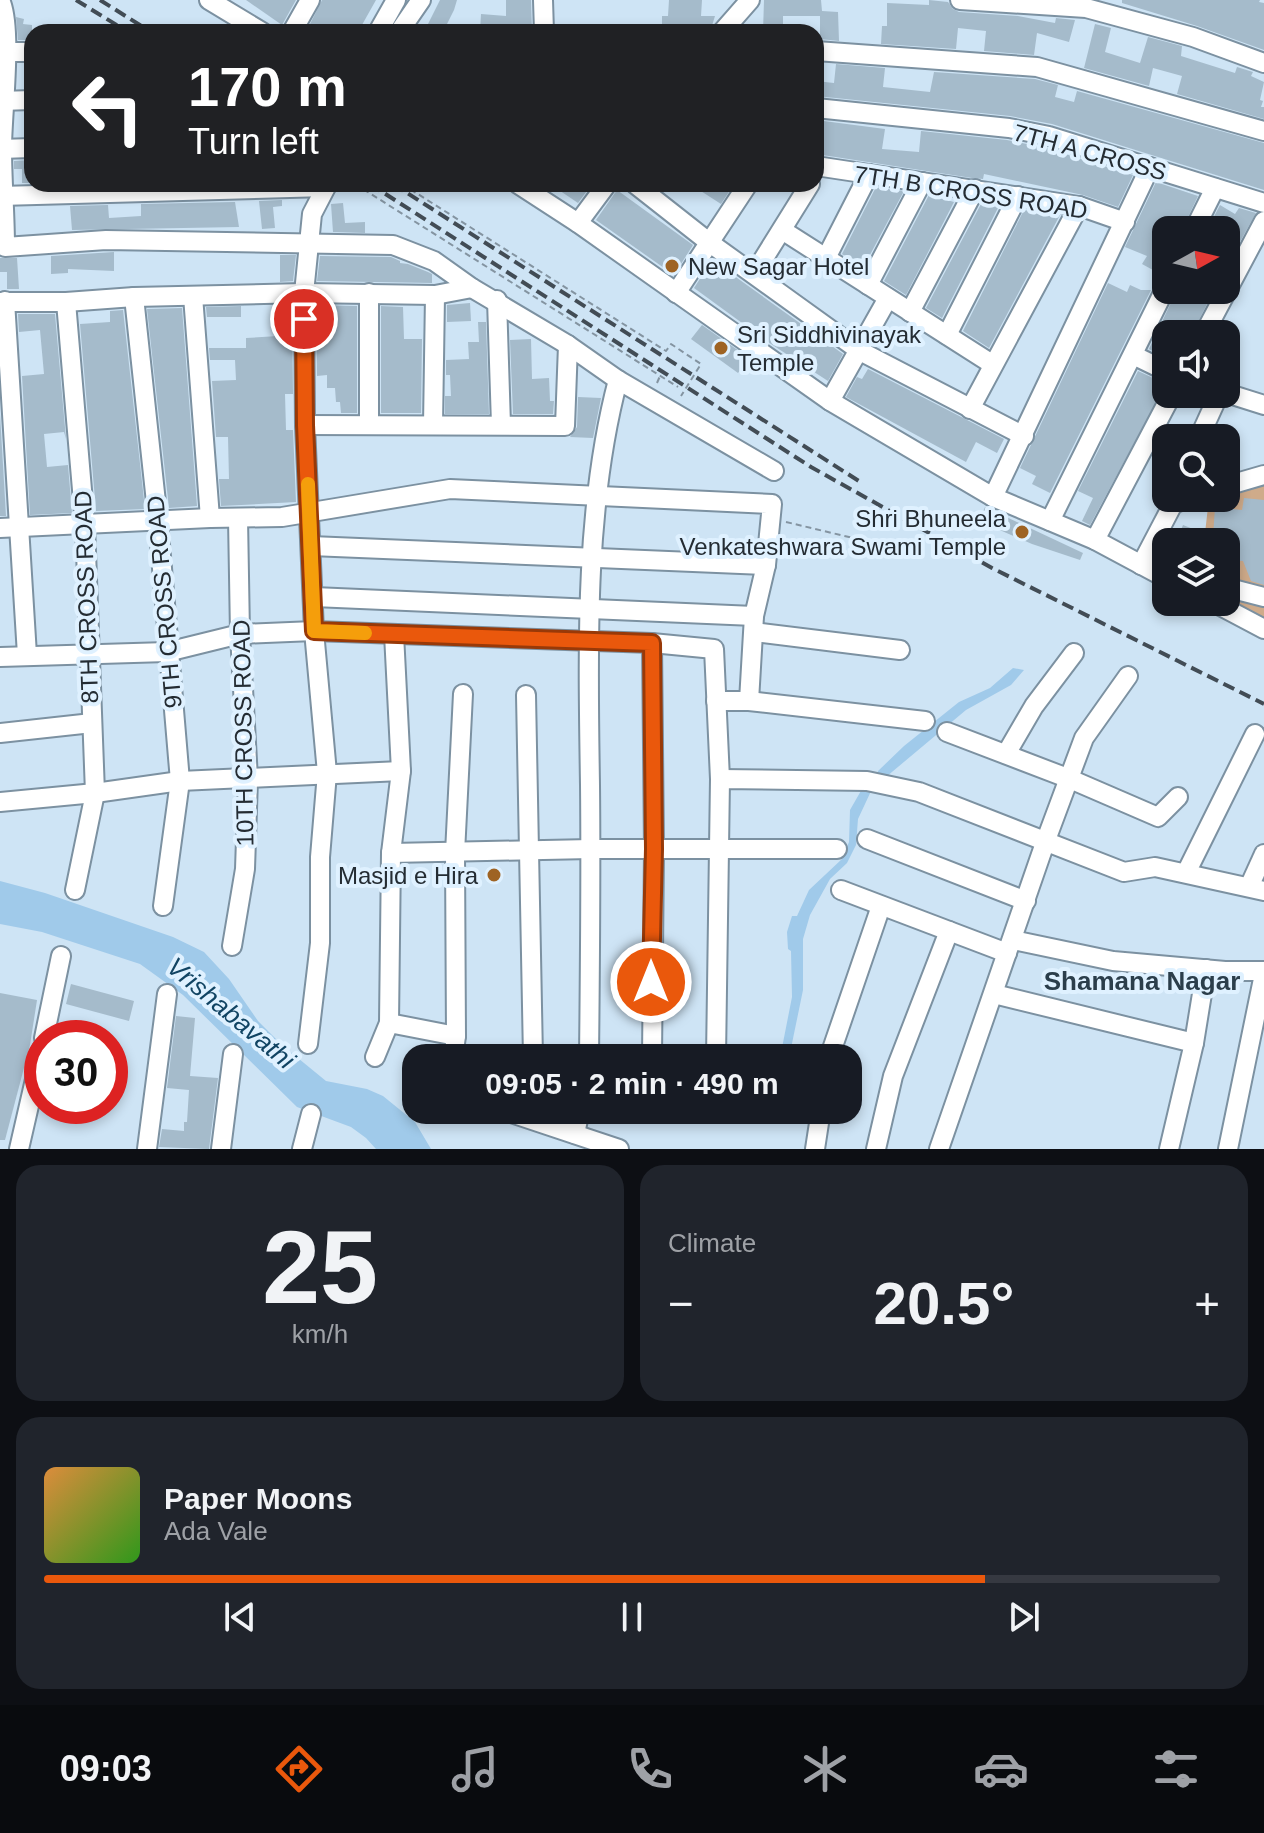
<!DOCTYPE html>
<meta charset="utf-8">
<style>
body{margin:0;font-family:Helvetica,sans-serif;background:#20242c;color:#f1f3f6;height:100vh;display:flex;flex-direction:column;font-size:30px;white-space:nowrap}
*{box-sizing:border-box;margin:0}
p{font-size:26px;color:#9ea1a6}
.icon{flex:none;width:44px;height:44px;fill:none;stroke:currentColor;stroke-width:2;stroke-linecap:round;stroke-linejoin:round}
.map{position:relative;height:1149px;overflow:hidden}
.sheet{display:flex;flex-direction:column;gap:16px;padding:16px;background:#0d0f14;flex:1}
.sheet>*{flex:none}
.banner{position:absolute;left:24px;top:24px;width:800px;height:168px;border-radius:24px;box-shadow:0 4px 12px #0003;background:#202124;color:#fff;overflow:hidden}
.needle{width:52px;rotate:82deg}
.buttons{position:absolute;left:1152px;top:216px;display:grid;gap:16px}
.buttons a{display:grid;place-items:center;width:88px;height:88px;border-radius:16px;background:#171b24;box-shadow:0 4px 12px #0003;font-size:40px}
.speed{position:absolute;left:24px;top:1020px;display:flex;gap:16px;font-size:40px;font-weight:700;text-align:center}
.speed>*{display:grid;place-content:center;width:104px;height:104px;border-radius:50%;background:#171b24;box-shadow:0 4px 12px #0003;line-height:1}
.speed .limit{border:12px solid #d22;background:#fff;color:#111}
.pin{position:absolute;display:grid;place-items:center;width:68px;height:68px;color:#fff;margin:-34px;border:4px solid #fff;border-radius:50%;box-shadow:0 2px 8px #0007}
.me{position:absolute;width:88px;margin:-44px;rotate:0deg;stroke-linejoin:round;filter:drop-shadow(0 0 6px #0008)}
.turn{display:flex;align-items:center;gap:28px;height:168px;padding:0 32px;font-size:36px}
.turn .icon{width:104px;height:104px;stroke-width:2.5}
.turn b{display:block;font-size:56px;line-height:68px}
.big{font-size:60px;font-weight:700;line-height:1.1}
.sheet .card{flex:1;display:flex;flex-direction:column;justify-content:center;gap:12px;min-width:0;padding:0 28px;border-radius:24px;background:#20242c}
.sheet .dial{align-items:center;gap:0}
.dial b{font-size:104px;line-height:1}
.song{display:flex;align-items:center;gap:24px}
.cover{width:96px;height:96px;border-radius:12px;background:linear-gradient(135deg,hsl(30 70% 55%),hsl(110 70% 35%))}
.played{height:8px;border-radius:4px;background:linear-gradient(90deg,#ea580c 80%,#363941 80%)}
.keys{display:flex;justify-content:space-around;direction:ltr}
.heat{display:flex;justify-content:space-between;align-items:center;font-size:44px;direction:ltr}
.sheet .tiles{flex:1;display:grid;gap:16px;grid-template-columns:1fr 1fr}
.card:last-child{grid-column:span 2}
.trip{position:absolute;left:402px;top:1044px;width:460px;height:80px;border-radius:24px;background:#171b24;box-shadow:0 4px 12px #0003;font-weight:700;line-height:80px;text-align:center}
.tab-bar{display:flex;height:128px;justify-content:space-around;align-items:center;background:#090b0e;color:#9ea1a6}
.tab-bar .icon{width:56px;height:56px}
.tab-bar .selected{color:#ea580c}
.tab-bar b{font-size:36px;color:#f1f3f6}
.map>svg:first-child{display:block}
.green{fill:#cfab8a}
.water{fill:#a0caea}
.building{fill:#a5bbcb}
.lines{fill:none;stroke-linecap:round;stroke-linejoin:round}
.minor-casing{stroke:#7c91a1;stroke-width:22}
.path{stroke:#8494a1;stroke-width:2;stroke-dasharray:6 4;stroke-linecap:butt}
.minor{stroke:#fff;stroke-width:18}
.rail{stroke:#424c55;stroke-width:4;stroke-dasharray:12 6;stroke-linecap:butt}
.route-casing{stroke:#983908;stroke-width:20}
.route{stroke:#ea580c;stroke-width:14}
.slow{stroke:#f59e0b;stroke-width:14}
.poi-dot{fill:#9e6323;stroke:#dff1ff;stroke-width:3}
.labels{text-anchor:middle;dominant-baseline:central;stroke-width:8;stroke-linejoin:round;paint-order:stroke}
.street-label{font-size:24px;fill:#242c33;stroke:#dff1ff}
.poi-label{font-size:24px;fill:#242c33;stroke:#dff1ff;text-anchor:start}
.neighbourhood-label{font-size:26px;font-weight:bold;fill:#2b3e4b;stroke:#dff1ff}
.water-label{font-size:26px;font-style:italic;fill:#114463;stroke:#dff1ff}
</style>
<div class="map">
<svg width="1264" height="1149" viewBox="0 0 1264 1149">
<rect width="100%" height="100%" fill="#cee4f5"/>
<!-- green -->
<polygon class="green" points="1264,482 1264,618 1226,598 1226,542 1204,542 1209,498 1226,498 1226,493"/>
<!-- water -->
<g class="water">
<polygon points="1013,668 1024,670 1011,685 966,710 886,777 877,776 878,771 904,746 959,702 990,688"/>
<polygon points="862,789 872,789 858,819 856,845 847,863 830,879 810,915 803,939 803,990 789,1058 780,1058 792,997 791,951 788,949 787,932 792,916 797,916 809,890 842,859 849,842 850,810"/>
<polygon points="0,881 45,893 173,937 204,952 229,979 258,1021 282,1045 326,1081 367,1089 383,1096 415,1122 431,1149 376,1149 366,1138 351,1127 297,1107 183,995 140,964 42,932 0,924"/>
</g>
<!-- building -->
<g class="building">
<polygon points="246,0 296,0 282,25"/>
<polygon points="322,0 376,0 358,32 306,32"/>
<polygon points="440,0 457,0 454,10 443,32 424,32"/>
<polygon points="506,0 531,0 532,32 480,32 481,14 506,16"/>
<polygon points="669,0 702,0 701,16 715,16 710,32 662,32 662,16 668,16"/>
<polygon points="764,0 821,0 822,11 838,12 839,41 820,39 820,16 783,16 783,32 763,32"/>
<polygon points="929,0 948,2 953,9 959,12 1018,16 1055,23 1056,18 1075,20 1069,42 1037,33 1034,55 984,51 986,31 958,28 956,49 881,44 882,26 887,26 887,3 929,5"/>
<polygon points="1122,0 1260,0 1259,2 1264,3 1264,50 1197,26 1122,3"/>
<polygon points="16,17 24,19 23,24 32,25 32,40 18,40"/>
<polygon points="1095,24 1111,28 1105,52 1140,63 1148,37 1182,46 1181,56 1235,73 1237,67 1253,72 1251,76 1264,82 1260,100 1263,101 1261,107 1264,107 1264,119 1177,94 1182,76 1153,68 1149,86 1084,68"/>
<polygon points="836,64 885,68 883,87 930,92 934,72 1035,79 1058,85 1055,97 1074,102 1077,91 1264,143 1264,190 1052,124 1010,116 816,96 816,81 834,83"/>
<polygon points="816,120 885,129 882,149 919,152 921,131 1007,140 1046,148 1133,175 1118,207 1083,195 984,174 983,179 972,178 816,154"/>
<polygon points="32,160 32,183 22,183 22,169 14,169 14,161"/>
<polygon points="1156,182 1198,196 1182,230 1166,230 1166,268 1162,275 1142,264 1147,256 1125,247"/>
<polygon points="550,184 592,184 578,203"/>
<polygon points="690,184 734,184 721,204"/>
<polygon points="876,187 904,191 863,268 842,254"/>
<polygon points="617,190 693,245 674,275 596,220"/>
<polygon points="929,195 954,202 906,295 884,281"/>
<polygon points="282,200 282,206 273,207 275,228 262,229 259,201"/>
<polygon points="235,202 239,227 72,230 70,206 108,205 109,218 141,216 141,204"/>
<polygon points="343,203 345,223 365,222 365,233 333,232 331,204"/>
<polygon points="981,204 989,207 990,205 999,206 942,318 926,308"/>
<polygon points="1220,205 1235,214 1239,208 1256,213 1226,267 1226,230 1207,230"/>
<polygon points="1024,210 1060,215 989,348 963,331"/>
<polygon points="114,252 114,271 68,269 68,273 51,274 51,256"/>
<polygon points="280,255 296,255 293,281 280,282"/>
<polygon points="320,256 391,257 400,261 400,263 408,264 428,272 432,274 432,283 317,281"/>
<polygon points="0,258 17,258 19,289 7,289 7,272 0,272"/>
<polygon points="712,260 843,354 828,381 771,344 694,288"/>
<polygon points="1108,283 1127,292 1130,285 1141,290 1151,290 1050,493 1032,484 1036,476 1020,468"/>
<polygon points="1177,290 1214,290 1192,334 1166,334 1166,354 1162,352 1160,355 1149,349"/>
<polygon points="470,303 471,321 447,322 447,305"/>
<polygon points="292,305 293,394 285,394 286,430 293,430 296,502 221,506 219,479 229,479 228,437 216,437 212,381 236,380 235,360 210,360 209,348 246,348 246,338 278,336 277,306"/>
<polygon points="316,305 357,306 357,413 341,413 340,402 336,402 335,388 327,388 327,375 317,376"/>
<polygon points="241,306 241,317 207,317 206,307"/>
<polygon points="381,306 403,307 404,339 422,339 421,413 381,413"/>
<polygon points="182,308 197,506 169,508 147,309"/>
<polygon points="123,310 145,509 96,511 80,324 110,322 110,311"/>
<polygon points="18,314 55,314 66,439 64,432 44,434 47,467 68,465 72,513 30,515 22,376 44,374 40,330 19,332"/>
<polygon points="478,322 486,322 489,414 445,414 445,396 451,396 450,375 446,375 446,360 469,359 468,342 479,342"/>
<polygon points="702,325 749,358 738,373 691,339"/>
<polygon points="531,339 532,379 549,378 550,401 554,401 553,414 513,414 510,340"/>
<polygon points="868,369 1004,439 997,453 976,442 966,462 846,397 857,377 862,379"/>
<polygon points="1138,371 1166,384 1090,525 1082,521 1093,498 1078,491"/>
<polygon points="578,397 601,398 593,438 570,437 577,427"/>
<polygon points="0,414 6,516 0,516"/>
<polygon points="1244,498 1264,500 1264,585 1251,581 1243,561 1226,560 1226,542 1176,542 1183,525 1213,537 1215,507 1242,510"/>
<polygon points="985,507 1083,553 1080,560 1032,544 979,521"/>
<polygon points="71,984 134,1001 129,1021 66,1004"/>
<polygon points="0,993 37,1000 30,1045 5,1140 0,1140"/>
<polygon points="176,1016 195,1018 190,1076 218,1078 209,1149 159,1147 162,1129 184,1131 184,1122 187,1122 189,1090 167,1088"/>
</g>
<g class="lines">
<!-- minor casing -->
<g class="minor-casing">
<g id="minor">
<path d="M0 0C13 27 2 114 2 148 2 181 5 214 5 247L106 240 393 245 434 261 472 288 568 345 618 380 774 471"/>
<polyline points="209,0 262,32"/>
<polyline points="543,0 544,32"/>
<polyline points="960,0 1086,8 1193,37 1264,63"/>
<polyline points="292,32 310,0"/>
<polyline points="378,32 396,0"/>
<polyline points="399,32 421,0"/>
<polyline points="722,32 750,0"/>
<polyline points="816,51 1037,67 1264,131"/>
<polyline points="0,52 32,52"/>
<polyline points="0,101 32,100"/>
<polyline points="816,108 1009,128 1049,136 1264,203"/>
<polyline points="0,149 32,148"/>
<polyline points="816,166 1079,206 1125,222"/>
<polyline points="518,184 578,223 830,401 993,497 1095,540 1166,578"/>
<polyline points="635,184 710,243 860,351 1024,436"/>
<polyline points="0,196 326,187"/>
<polyline points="578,223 607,184"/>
<polyline points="782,230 992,364"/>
<polyline points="1194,230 1215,188"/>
<polyline points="826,258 869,174"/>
<polyline points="754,274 810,184"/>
<polyline points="868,285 922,182"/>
<polyline points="369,293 369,425"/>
<polyline points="676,293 748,184"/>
<polyline points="193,296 210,518"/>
<polyline points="134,297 158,521 180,781 163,906"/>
<polyline points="497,300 501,425"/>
<polyline points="5,301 27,655"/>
<polyline points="0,302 66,302 134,297 304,293 435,295 472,288"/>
<polyline points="66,302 85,525 95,793 75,890"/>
<polyline points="910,312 975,189"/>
<polyline points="1204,334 1264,221"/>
<polyline points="947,335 1018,196"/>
<polyline points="1133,355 1166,371"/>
<polyline points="1226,393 1264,405"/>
<polyline points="830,401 888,298"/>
<polyline points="970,409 1079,206"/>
<polyline points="305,425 565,426 568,345"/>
<polyline points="433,425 435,295"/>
<polyline points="1199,438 1219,394"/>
<polyline points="1226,486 1264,475"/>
<polyline points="993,497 1150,167"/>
<polyline points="1050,521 1166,287"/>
<polyline points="0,528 210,518 282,517 450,489 772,504 766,565 754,616 749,701 716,701"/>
<polyline points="1095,540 1172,394"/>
<polyline points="311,546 766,565"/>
<polyline points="1141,565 1173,504 1188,498"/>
<polyline points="1229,588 1264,597"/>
<polyline points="314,597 754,616"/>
<polyline points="1213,602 1264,629"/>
<polyline points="754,632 900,650"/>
<polyline points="394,634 401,771 391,853 389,1023 456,1036"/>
<polyline points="0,657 167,652 240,634 314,631 652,643 714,649 720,779"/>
<polyline points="526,695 533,1058"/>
<polyline points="749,701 925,721"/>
<polyline points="947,732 1070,779 1158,817 1178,797"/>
<polyline points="0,733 92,723"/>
<polyline points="1006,754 1034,706 1074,653"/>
<polyline points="0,802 95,793 180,781 401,771"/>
<polyline points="867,839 1026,901"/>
<polyline points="391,853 591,849 837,849"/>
<polyline points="1186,873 1255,734"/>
<polyline points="1249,887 1264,854"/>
<polyline points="841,890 1007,953"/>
<polyline points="1013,940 1113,961 1225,971 1264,971"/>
<polyline points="232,946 245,869 248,779 240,634 238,518"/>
<polyline points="994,994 1194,1043 1169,1149"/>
<polyline points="44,1038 61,956"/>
<polyline points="1194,1043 1206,969"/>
<polyline points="308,1044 320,943 320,857 327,773 314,631 305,425 304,293 312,214 326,187"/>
<polyline points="375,1057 389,1023"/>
<polyline points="453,1058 456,1036 455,853 463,694"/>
<path d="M589 1058C590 967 591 876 590 785 588 652 584 508 618 380"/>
<polyline points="652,1058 654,849 652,643"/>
<polyline points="716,1058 720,779 867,781 919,792 1124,872 1155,867 1264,891"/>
<polyline points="829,1058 881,906"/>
<polyline points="502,1110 619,1149"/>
<polyline points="575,1134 580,1110"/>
<polyline points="19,1149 42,1049"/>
<polyline points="147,1149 167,994"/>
<polyline points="221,1149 233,1054"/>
<polyline points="302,1149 311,1114"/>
<polyline points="815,1149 821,1110"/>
<polyline points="876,1149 893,1076 949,931"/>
<polyline points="939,1149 1046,840 1084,738 1128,676"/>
<polyline points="1228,1149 1264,974"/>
</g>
</g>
<!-- path -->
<g class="path">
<polyline points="355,184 678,387"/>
<polyline points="402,184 666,351 671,344 701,364 681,396"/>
<polyline points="657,383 660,376"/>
<polyline points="786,522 874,543"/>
</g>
<!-- minor -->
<use href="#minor" class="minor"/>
<!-- rail -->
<g class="rail">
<polyline points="76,0 128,32"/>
<polyline points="100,0 151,32"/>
<polyline points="370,184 811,467 992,568 1264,704"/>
<polyline points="393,184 862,483"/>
</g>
</g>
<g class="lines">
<!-- route casing -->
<g class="route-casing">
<polyline id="route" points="304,319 305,425 314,631 652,643 654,849 651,982"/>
</g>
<!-- route -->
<use href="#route" class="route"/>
<!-- slow -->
<polyline class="slow" points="308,484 314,631 365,633"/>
</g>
<!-- markers -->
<g class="poi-dot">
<circle cx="672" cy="266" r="8"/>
<circle cx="721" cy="348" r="8"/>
<circle cx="1022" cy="532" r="8"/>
<circle cx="494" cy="875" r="8"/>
</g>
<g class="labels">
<!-- street labels -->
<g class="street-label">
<text transform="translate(1090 152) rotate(15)">7TH A CROSS</text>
<text transform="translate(971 192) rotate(9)">7TH B CROSS ROAD</text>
<text transform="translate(86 597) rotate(-92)">8TH CROSS ROAD</text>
<text transform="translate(164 602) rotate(-95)">9TH CROSS ROAD</text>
<text transform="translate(243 733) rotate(-91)">10TH CROSS ROAD</text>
</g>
<!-- poi labels -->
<g class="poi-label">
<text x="688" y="266">New Sagar Hotel</text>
<text x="737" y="334">Sri Siddhivinayak<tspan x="737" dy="28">Temple</tspan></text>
<text x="1006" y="518" text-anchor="end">Shri Bhuneela<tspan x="1006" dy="28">Venkateshwara Swami Temple</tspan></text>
<text x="478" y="875" text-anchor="end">Masjid e Hira</text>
</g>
<!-- neighbourhood labels -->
<g class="neighbourhood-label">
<text x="1142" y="981">Shamana Nagar</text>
</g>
<!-- water labels -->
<g class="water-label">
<text transform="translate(231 1013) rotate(40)">Vrishabavathi</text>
</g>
</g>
</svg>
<div class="buttons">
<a><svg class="needle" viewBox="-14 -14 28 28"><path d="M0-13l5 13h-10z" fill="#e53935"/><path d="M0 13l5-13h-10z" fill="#9ea1a6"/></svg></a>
<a><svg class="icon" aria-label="sound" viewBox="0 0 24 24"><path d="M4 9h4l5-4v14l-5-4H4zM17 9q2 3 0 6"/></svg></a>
<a><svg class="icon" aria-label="search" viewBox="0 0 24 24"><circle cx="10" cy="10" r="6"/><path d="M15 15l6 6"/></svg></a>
<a><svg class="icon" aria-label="layers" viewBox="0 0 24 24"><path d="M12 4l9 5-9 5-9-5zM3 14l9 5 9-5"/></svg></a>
</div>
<div class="speed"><div class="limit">30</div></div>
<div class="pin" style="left:304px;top:319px;background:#d93025"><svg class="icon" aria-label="arrive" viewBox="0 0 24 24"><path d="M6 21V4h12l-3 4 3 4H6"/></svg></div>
<svg class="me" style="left:651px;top:982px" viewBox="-20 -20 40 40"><circle r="17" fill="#ea580c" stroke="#fff" stroke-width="3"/><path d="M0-11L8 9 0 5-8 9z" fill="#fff"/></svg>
<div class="trip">09:05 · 2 min · 490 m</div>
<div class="banner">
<div class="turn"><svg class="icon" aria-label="left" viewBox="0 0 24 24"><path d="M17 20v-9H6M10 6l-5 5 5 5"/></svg><div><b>170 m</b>Turn left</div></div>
</div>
</div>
<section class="sheet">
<div class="tiles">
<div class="card dial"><b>25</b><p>km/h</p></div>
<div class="card"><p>Climate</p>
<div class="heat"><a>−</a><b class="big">20.5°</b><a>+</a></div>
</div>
<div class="card">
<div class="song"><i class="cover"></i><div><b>Paper Moons</b><p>Ada Vale</p></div></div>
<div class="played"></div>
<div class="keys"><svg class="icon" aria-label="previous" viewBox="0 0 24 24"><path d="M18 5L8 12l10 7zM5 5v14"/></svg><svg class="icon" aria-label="pause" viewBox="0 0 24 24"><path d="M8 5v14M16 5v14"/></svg><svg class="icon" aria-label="next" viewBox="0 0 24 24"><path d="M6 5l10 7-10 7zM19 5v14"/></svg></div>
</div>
</div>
</section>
<nav class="tab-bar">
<b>09:03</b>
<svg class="icon selected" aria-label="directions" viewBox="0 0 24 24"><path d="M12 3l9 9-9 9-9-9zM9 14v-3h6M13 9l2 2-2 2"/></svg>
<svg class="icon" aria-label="music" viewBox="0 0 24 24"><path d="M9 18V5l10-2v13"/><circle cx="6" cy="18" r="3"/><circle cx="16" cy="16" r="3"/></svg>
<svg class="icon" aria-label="phone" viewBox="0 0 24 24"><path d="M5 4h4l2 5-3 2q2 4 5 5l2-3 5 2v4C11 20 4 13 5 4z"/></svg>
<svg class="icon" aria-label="climate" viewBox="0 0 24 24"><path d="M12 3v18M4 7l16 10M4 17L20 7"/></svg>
<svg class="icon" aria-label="car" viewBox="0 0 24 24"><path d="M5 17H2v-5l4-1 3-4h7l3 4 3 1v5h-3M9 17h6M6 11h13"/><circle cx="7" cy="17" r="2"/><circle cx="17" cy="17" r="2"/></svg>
<svg class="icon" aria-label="filters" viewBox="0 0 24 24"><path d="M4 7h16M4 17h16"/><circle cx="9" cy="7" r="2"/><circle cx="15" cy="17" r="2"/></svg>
</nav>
